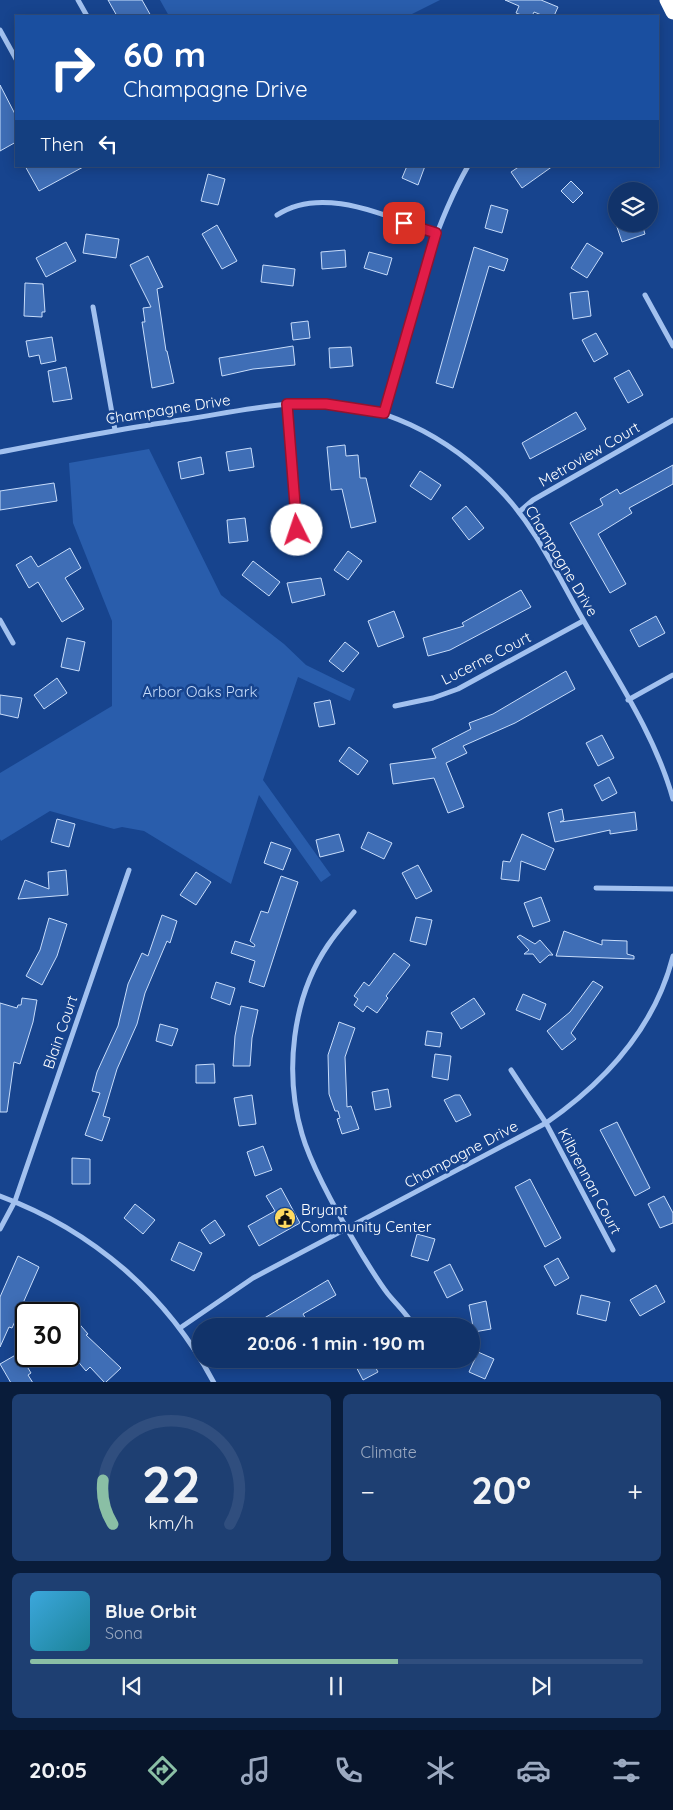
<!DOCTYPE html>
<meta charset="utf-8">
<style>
body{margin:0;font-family:Quicksand,sans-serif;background:#1e3f72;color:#f1f3f6;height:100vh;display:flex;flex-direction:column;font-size:19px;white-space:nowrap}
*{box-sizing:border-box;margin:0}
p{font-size:16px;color:#9caac1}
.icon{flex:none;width:28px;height:28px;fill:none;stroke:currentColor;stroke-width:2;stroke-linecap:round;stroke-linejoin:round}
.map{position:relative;height:1382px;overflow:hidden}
.side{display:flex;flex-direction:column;gap:12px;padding:12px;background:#091c3a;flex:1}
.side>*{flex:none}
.guide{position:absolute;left:15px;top:15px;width:644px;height:152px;border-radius:0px;box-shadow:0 2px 12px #0003,0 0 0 1px #304e7e;background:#1a4fa0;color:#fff;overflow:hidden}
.buttons{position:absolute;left:608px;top:182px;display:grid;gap:10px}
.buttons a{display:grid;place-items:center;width:50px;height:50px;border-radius:50%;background:#11336a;box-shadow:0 2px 12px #0003,0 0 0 1px #304e7e;font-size:25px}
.speed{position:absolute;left:15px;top:1302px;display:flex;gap:10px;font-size:25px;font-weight:700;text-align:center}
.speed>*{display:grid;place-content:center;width:65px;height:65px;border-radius:50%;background:#11336a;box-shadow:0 2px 12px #0003,0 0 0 1px #304e7e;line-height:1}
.speed .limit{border:2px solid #111;border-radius:8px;background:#fff;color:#111}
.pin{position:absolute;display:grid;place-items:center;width:42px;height:42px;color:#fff;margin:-21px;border-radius:10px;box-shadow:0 2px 8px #0006}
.me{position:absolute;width:55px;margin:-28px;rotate:356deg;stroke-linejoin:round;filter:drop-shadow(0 0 4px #0008)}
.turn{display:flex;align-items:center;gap:18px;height:105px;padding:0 25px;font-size:22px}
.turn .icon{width:65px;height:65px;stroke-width:2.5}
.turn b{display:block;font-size:35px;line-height:42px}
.then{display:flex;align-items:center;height:48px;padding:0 25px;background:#0003;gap:10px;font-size:19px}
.big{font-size:38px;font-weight:700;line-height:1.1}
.side .tile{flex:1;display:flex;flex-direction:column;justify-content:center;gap:8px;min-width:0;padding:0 18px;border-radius:8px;background:#1e3f72}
.side .dial{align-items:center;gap:0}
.dial svg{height:130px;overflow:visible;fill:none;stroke:#304e7e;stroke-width:7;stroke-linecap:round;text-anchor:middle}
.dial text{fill:#f1f3f6;stroke:none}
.song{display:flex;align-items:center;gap:15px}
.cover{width:60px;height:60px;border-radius:8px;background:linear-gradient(135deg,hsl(200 70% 55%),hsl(190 70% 35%))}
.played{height:5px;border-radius:2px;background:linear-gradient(90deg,#8abfa5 60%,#304e7e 60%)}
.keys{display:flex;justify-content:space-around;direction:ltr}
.heat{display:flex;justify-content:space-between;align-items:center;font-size:28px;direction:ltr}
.side .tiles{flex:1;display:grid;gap:12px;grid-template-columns:1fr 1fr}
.tile:last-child{grid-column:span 2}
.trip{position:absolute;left:192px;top:1318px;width:288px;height:50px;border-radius:25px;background:#11336a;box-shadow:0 2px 12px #0003,0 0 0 1px #304e7e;font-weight:700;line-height:50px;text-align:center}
.tabs{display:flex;height:80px;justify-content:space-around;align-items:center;background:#07142a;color:#9caac1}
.tabs .icon{width:35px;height:35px}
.tabs .current{color:#8abfa5}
.tabs b{font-size:22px;color:#f1f3f6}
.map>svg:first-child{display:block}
.green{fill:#295dac}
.building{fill:#3f6eb6;stroke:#c8ddfb}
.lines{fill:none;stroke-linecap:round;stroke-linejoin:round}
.street{stroke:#a2c1ef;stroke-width:5}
.highway{stroke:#fff;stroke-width:15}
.route-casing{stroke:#92132f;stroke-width:12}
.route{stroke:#e11d48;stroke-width:9}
.labels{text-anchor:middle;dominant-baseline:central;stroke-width:5;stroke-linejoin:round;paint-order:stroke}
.street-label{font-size:15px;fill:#fff;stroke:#17448e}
.park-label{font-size:15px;fill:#c8ddfb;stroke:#17448e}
.poi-label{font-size:15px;fill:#fff;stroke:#17448e;text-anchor:start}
</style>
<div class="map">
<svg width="673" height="1383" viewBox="0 0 673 1383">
<rect width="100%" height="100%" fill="#17448e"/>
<!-- green -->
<g class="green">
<polygon points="160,0 440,0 408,16 169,16"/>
<polygon points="149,449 221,595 284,644 306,665 355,689 350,701 298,677 263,780 331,875 321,882 259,795 231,884 144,831 122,827 114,829 50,811 1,841 0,839 0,773 112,706 112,621 73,523 69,463"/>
</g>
<!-- building -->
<g class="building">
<polygon points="108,0 142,0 151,16 117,16"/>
<polygon points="505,0 541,0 558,7 554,16 544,16 534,12 532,16 524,16 516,13 519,6"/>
<polygon points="0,85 16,116 16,142 0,151"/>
<polygon points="25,166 85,166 39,191"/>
<polygon points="407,166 425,166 418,185 402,178"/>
<polygon points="520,166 553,166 522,188 511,172"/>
<polygon points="208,174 225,179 218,205 201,201"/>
<polygon points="571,181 583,193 573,203 561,191"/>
<polygon points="491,205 508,210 502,233 485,228"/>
<polygon points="616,224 642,224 645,234 622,242"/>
<polygon points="217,225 237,261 222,269 202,234"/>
<polygon points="86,234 119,239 116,258 83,253"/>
<polygon points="66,242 76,261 46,277 36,258"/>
<polygon points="587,243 603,253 587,278 571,268"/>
<polygon points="474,247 508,259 504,271 489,266 453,388 436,383"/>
<polygon points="345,250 346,267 322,269 321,252"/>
<polygon points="369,252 392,258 387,275 364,268"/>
<polygon points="148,256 163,287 157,289 166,351 167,351 174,383 152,388 142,322 145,322 143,308 151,307 130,265"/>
<polygon points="263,265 295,269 293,286 261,282"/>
<polygon points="25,283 43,284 45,312 42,312 42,317 24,316"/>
<polygon points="588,291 591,316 573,319 570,293"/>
<polygon points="308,321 310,338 293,340 291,323"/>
<polygon points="596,333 608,354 594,362 582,340"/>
<polygon points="52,337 56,361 41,364 39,355 29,357 26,341"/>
<polygon points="293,346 295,365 253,369 222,376 219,358"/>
<polygon points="351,347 353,366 330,368 329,348"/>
<polygon points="66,367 72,399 53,402 48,371"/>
<polygon points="629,370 643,395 628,403 614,378"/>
<polygon points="576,412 586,429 530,459 522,443"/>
<polygon points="345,445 346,456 358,455 360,478 366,478 376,522 351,528 342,489 331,490 327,447"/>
<polygon points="251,448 254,467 229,471 226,452"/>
<polygon points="201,457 204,474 181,479 178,462"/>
<polygon points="673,465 673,484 629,508 632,513 598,534 626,584 610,593 570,523 603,505 600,499 617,489 620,494"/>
<polygon points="420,471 441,485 431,500 410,486"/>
<polygon points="54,483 57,501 0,510 0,491"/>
<polygon points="466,506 484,528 469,540 452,518"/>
<polygon points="245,518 248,541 229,543 227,520"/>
<polygon points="70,548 81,568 65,578 84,609 62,622 38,582 29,588 16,565 31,556 38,567"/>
<polygon points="348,551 362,561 348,580 334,570"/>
<polygon points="253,561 280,582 269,596 242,575"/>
<polygon points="321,578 325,595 292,603 287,583"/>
<polygon points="521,590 531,607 450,650 428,656 423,638 464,626 462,623"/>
<polygon points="394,611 404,637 378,647 368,621"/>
<polygon points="656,616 665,633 639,647 630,630"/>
<polygon points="67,638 85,642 79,671 61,667"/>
<polygon points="345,642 359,653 343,672 329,661"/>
<polygon points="566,671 575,689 515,723 463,746 467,753 446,763 464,807 448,813 434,778 393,784 390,764 436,758 432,749 471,729 469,723 493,714"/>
<polygon points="57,678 67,693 44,709 34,695"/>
<polygon points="0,695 22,698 18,718 0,714"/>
<polygon points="330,700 335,724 319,727 314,703"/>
<polygon points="602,735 614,758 598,766 586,743"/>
<polygon points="349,747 368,761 358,775 339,761"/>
<polygon points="609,777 617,793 602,801 594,785"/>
<polygon points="562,809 564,820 560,822 635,812 637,830 610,834 610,830 555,842 548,813"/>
<polygon points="57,819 75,824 69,847 51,842"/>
<polygon points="368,832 392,843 384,859 361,848"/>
<polygon points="339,834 344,851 320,857 316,840"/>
<polygon points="522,834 554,849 545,870 521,861 519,881 501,879 503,861 510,862"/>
<polygon points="271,842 291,849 283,870 264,863"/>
<polygon points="418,865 432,891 416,899 402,873"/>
<polygon points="66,870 68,895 18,899 25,880 49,889 48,872"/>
<polygon points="196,872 211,882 196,905 180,895"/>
<polygon points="281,876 298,882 264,987 249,982 255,961 231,953 235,941 254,947 255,945 250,941 261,911 268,913"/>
<polygon points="541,897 550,921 533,927 524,903"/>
<polygon points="162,915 177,921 170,943 167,941 145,993 137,1024 117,1069 103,1116 110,1118 102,1141 85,1135 100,1093 92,1091 97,1072 118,1026 128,984 142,953 148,956"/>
<polygon points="416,917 432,920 426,945 410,941"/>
<polygon points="49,918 67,924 57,956 42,985 26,976 40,950"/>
<polygon points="564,931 602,945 602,940 627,941 627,954 634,956 634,959 556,956"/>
<polygon points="520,935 535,944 540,940 553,955 549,955 540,963 533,954 524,954 529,950 517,937"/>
<polygon points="394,953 410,965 386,996 388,998 377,1013 367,1006 363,1012 354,1005 358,999 354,996 364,982 369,986"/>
<polygon points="593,981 603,987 571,1033 576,1039 562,1050 547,1031 570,1012"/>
<polygon points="216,982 235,988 230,1005 211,998"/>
<polygon points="523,994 546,1004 540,1020 516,1010"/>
<polygon points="22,998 37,1000 33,1022 20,1064 14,1062 7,1112 0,1112 0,1003 17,1008 18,1005 21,1005"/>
<polygon points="474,998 485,1014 461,1029 451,1013"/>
<polygon points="241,1006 258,1010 252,1038 250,1066 233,1066 235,1036"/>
<polygon points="339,1022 355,1028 345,1057 347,1107 351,1106 359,1129 342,1134 337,1119 340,1118 338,1111 335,1111 329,1094 328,1055"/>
<polygon points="160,1024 178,1029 172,1046 156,1041"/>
<polygon points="427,1031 442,1033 440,1047 425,1045"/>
<polygon points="435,1054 451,1056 448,1080 432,1077"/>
<polygon points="214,1064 215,1083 196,1083 196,1065"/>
<polygon points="388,1089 391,1107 375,1110 372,1092"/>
<polygon points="252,1095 256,1124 239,1126 234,1098"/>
<polygon points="455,1095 460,1095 471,1115 456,1122 444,1100"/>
<polygon points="617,1122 650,1188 635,1196 600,1130"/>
<polygon points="263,1146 272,1170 255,1176 247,1152"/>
<polygon points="72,1158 90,1159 90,1184 72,1184"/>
<polygon points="530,1179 561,1238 545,1247 515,1187"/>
<polygon points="281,1188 300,1223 259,1246 248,1226 275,1211 266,1196"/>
<polygon points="664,1196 673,1213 673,1223 660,1228 648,1204"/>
<polygon points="135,1204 155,1220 143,1234 124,1218"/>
<polygon points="215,1220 225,1235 210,1244 201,1230"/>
<polygon points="417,1234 435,1239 428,1261 411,1256"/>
<polygon points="179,1242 202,1253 194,1271 171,1260"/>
<polygon points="18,1256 39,1267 12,1328 9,1327 0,1347 0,1297"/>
<polygon points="558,1258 569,1278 555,1286 544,1266"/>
<polygon points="450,1264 463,1290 447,1298 434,1272"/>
<polygon points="328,1280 336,1295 303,1314 308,1323 302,1326 251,1326"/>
<polygon points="656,1285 665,1302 640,1316 630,1300"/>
<polygon points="581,1295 610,1302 606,1321 577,1314"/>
<polygon points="486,1301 491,1329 474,1332 469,1305"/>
<polygon points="69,1312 88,1334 86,1335 121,1368 105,1383 90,1367 86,1371 69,1351"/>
<polygon points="478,1352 494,1359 485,1379 469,1372"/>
<polygon points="19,1353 31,1373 28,1375 33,1383 11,1383 0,1364"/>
<polygon points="352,1359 371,1359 378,1372 363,1380"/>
</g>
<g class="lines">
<!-- street -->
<g class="street">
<polyline points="78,0 87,16"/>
<polyline points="0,30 16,59"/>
<path d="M277 215C324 184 388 218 436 233"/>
<polyline points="645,295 673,346"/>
<polyline points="93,307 115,430"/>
<polyline points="287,404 297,530"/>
<path d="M384 413C407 332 426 240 468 166"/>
<path d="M0 452C63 440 125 428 188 419 226 413 264 405 303 403 378 399 449 436 500 490 533 524 554 568 577 609 611 670 654 731 673 799"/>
<polyline points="519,512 533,500 673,420"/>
<polyline points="0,620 13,643"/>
<polyline points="628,700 673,675"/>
<polyline points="395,706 433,698 458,689 583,621"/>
<polyline points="596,888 673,889"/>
<path d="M354 912C345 923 336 933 328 945 292 998 284 1073 302 1134 312 1169 342 1221 361 1253 369 1266 378 1281 388 1294 397 1305 407 1314 414 1326"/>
<polyline points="511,1070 546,1123 613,1250"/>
<path d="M0 1196C92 1230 168 1295 214 1383"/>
<polyline points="0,1229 15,1201 129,870"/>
<path d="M180 1328 253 1278 546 1123C605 1082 655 1027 673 956"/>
</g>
<!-- highway -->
<polyline class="highway" points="667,0 673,12"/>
</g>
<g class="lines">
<!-- route casing -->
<g class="route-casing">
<polyline id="route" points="297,530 287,404 326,404 384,413 436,233 404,223"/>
</g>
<!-- route -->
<use href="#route" class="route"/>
</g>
<!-- icons -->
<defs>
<g id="civic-disc" transform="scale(1.125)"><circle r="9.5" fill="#ffda60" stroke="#17448e"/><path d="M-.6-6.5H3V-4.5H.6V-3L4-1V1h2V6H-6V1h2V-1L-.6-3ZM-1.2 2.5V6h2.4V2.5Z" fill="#111"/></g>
</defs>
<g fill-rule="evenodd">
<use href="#civic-disc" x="285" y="1218"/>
</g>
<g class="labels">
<!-- street labels -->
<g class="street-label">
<text transform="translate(168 409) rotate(-9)">Champagne Drive</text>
<text transform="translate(589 454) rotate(-30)">Metroview Court</text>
<text transform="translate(562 561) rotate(59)">Champagne Drive</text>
<text transform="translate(486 658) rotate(-27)">Lucerne Court</text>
<text transform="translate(60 1032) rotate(-71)">Blain Court</text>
<text transform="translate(461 1154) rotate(-28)">Champagne Drive</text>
<text transform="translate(590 1181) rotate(62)">Kilbrennan Court</text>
</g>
<!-- park labels -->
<g class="park-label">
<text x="200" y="691">Arbor Oaks Park</text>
</g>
<!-- poi labels -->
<g class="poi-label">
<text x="301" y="1209">Bryant<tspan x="301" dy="17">Community Center</tspan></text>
</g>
</g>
</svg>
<div class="buttons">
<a><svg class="icon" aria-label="layers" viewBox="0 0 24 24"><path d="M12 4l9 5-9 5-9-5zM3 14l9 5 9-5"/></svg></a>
</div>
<div class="speed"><div class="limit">30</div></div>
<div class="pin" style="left:404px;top:223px;background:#d93025"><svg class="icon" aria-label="arrive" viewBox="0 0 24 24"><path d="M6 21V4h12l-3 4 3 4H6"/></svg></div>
<svg class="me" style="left:297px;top:530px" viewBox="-20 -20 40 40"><circle r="19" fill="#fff"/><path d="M0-13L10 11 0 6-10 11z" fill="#e11d48"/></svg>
<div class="trip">20:06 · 1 min · 190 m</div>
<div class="guide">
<div class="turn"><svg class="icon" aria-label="right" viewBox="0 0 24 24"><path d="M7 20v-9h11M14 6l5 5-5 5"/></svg><div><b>60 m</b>Champagne Drive</div></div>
<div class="then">Then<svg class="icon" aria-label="left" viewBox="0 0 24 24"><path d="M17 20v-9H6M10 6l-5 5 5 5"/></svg></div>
</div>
</div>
<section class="side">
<div class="tiles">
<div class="tile dial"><svg viewBox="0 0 100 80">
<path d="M14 69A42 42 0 1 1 86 69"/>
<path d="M14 69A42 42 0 0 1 8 42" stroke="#8abfa5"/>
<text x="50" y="56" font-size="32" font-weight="700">22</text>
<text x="50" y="72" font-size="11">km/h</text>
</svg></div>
<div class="tile"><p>Climate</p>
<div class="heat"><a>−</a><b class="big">20°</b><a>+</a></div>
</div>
<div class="tile">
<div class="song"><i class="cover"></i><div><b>Blue Orbit</b><p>Sona</p></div></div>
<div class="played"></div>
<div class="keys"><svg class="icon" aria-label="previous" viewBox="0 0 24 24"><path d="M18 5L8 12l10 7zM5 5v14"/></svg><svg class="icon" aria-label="pause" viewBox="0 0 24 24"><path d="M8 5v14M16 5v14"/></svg><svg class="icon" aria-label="next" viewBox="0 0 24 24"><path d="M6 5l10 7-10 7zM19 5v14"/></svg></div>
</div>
</div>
</section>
<nav class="tabs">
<b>20:05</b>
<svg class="icon current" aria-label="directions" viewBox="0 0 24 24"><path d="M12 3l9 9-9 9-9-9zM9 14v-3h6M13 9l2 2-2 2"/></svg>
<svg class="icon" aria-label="music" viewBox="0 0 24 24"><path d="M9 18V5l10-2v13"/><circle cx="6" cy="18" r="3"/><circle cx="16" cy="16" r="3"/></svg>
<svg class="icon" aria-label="phone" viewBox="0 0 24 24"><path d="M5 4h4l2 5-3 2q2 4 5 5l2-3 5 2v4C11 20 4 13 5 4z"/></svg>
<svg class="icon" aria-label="climate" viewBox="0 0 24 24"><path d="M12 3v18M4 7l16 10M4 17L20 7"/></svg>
<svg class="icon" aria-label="car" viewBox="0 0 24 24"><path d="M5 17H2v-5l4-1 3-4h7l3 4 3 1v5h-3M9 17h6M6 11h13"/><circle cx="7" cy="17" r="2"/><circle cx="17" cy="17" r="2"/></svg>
<svg class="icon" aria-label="filters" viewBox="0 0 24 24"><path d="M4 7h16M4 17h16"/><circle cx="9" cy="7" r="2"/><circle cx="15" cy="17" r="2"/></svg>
</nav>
